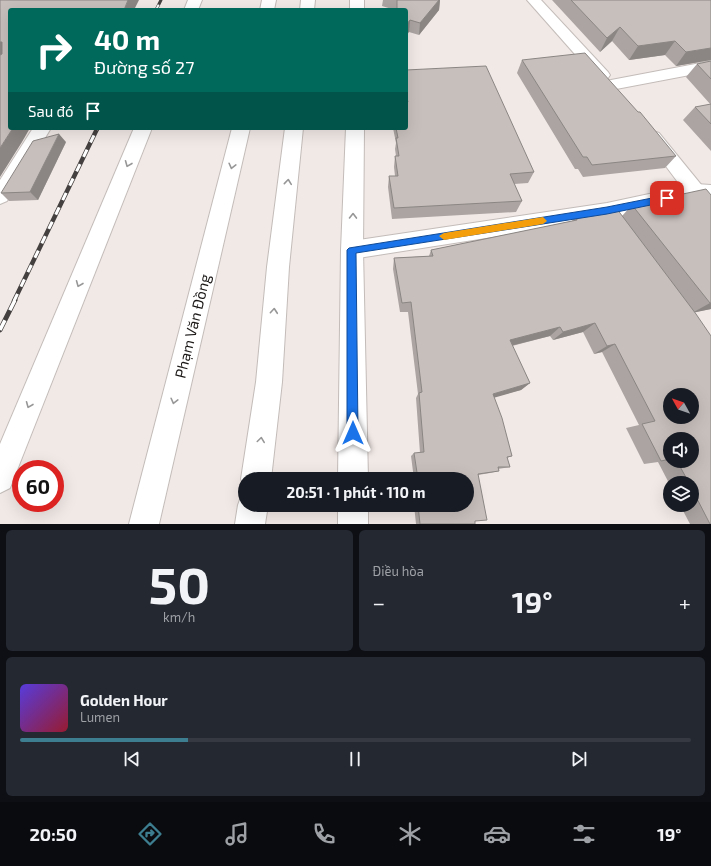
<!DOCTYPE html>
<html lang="vi">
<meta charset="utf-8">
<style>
body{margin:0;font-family:"Exo 2",sans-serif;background:#242831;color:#f1f3f6;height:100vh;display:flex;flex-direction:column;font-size:15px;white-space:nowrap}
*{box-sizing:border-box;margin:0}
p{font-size:13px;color:#9ea1a6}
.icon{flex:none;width:22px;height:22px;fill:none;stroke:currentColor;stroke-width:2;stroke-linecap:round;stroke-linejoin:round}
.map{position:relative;height:524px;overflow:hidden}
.side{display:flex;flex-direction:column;gap:6px;padding:6px;background:#0d0f14;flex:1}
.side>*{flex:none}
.hud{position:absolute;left:8px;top:8px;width:400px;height:122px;border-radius:4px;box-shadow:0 4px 16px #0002;background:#00695c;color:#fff;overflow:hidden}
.needle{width:26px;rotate:310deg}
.controls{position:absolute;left:663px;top:388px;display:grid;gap:8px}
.controls a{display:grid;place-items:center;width:36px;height:36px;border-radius:50%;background:#171b24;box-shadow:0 4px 16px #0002;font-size:20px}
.speed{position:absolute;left:12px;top:460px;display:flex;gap:8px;font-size:20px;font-weight:700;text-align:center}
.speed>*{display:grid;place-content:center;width:52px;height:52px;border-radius:50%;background:#171b24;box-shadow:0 4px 16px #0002;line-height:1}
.speed .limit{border:6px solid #d22;background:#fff;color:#111}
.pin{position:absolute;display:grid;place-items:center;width:34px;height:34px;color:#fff;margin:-17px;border-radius:8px;box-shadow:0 2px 6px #0006}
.me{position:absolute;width:44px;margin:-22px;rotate:0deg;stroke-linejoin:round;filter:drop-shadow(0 0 3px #0008)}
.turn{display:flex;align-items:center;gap:14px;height:84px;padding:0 20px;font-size:18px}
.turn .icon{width:52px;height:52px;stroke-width:2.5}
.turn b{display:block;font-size:28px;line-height:34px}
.then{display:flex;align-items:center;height:38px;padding:0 20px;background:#0003;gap:8px;font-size:15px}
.big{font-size:30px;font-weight:700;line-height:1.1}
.side .widget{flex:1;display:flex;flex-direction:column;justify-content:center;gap:6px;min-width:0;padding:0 14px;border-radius:6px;background:#242831}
.side .dial{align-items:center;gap:0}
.dial b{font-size:52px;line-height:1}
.song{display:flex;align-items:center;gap:12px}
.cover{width:48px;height:48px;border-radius:6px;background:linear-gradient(135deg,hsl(250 70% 55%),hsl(350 70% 35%))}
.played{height:4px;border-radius:2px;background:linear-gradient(90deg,#3e7e91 25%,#363941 25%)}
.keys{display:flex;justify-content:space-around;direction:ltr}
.heat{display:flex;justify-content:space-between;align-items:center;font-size:22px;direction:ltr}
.side .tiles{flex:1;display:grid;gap:6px;grid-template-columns:1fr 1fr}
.widget:last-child{grid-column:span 2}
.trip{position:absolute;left:238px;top:472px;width:236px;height:40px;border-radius:20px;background:#171b24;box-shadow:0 4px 16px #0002;font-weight:700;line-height:40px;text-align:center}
.tab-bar{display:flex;height:64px;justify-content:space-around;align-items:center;background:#090b0e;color:#9ea1a6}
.tab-bar .icon{width:28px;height:28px}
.tab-bar .current{color:#3e7e91}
.tab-bar b{font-size:18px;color:#f1f3f6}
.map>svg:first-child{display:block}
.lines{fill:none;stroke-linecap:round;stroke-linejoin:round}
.minor-casing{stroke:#c3bcb9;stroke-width:2}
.tertiary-casing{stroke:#c3bcb9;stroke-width:2}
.primary-casing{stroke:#c3bcb9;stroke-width:2}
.trunk-casing{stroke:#c3bcb9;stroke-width:2}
.minor{fill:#fff;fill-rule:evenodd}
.tertiary{fill:#fff;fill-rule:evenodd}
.primary{fill:#fff;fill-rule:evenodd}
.trunk{fill:#fff;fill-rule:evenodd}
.rail-far2-casing{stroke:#44403f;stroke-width:3}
.rail-far1-casing{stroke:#44403f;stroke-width:4.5}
.rail-casing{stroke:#44403f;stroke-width:5}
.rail-far2{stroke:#fff;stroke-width:2;stroke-dasharray:6;stroke-linecap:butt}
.rail-far1{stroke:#fff;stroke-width:3;stroke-dasharray:8;stroke-linecap:butt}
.rail{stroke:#fff;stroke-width:3.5;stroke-dasharray:11;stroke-linecap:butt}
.wall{fill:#aba4a2;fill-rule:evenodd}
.shaded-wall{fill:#8b8684}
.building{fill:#c7bfbc;stroke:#8b8684;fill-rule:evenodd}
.oneway{stroke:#989797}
.route{fill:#1a73e8;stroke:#114b97}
.slow{fill:#f59e0b}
.labels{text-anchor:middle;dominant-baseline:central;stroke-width:3.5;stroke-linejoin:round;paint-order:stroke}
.street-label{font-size:15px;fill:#1b1817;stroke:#fff}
</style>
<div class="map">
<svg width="711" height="524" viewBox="0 0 711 524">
<rect width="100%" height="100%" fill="#f1e9e6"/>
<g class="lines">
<!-- minor casing -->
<g class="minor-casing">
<g id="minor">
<polygon points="527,0 541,0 608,72 610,75 608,78 602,80 596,78"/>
<polygon points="711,61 711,71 611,90 605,89 603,85 605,81 611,80"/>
<polygon points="33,128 51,128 7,201 0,204 0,180"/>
<polygon points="653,131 659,133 703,187 706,192 703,197 696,200 689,197 644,137 647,133"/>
</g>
</g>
<!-- tertiary casing -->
<g class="tertiary-casing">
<polygon id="tertiary" points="696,184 711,185 711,201 696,200 607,219 352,259 344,256 341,250 344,244 352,241 607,203"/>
</g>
<!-- primary casing -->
<g class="primary-casing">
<g id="primary">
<polygon points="188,0 202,0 198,10 184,10"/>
<rect x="350" y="0" width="14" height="10"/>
<polygon points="134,128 152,128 10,488 0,493 0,444"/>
<polygon points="346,128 364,128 363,250 368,479 338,479 341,250"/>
<rect x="338" y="505" width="30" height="19"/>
</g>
</g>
<!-- trunk casing -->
<g class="trunk-casing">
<g id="trunk">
<polygon points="262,0 276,0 274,10 260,10"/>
<polygon points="301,0 315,0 314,10 300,10"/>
<polygon points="232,128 250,128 159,524 129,524"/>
<polygon points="285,128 303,128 289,267 282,382 271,479 245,479 245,488 241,479 256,382 267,267"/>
<polygon points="245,493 245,505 268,505 265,524 235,524 238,505 242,494"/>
</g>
</g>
<!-- minor -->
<use href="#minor" class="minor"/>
<!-- tertiary -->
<use href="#tertiary" class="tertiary"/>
<!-- primary -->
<use href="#primary" class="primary"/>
<!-- trunk -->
<use href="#trunk" class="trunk"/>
<!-- rail-far2 casing -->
<g class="rail-far2-casing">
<g id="rail-far2">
<polyline points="156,10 161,0"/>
<polyline points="97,130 98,128"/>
</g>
</g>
<!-- rail-far1 casing -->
<g class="rail-far1-casing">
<polyline id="rail-far1" points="14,301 97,129"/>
</g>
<!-- rail casing -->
<g class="rail-casing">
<polyline id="rail" points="0,330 15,300"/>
</g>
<!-- rail-far2 -->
<use href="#rail-far2" class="rail-far2"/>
<!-- rail-far1 -->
<use href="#rail-far1" class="rail-far1"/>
<!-- rail -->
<use href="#rail" class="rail"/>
</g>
<!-- wall -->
<g class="wall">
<polygon points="383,0 440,0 439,10 419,35 409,32 406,10 395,10 382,6"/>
<polygon points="552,0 711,0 711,60 676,66 665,55 629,60 612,41 600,52"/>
<polygon points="522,60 676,156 665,168 583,177 578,169 575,169 517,73"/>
<polygon points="711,61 711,151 683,120 695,107 711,105 686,77 697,64"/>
<polygon points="406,70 534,172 528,183 514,184 522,201 516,212 392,219 388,187 389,176 395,176 394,167 395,156 396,156 395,149 396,143 393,128 406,128"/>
<polygon points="66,142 38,200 9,201 1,193"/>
<path d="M711 195V309L695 312 711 524H690L680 505H692V483H670V485L658 462 644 464 626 428 639 425 602 352 594 354 583 332 553 340 550 336 512 346 530 383 521 390 494 397 512 456 507 458 510 467 498 469 499 471 490 473 478 475 475 521V524H416L414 505H467V479H414L411 456 414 453H420L416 398 418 394 408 312H400L393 269 394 258 429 256 431 250 572 221 576 215 622 216 632 205ZM670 439 692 461H670Z"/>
</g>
<!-- shaded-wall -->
<g class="shaded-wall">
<polygon points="128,0 139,0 134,10 124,10"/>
<polygon points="439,0 440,0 439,10 419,35 420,23"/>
<polygon points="410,20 409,32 406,36 406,25"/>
<polygon points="620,27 612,41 600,52 607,38"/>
<polygon points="675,41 665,55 629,60 638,46"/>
<polygon points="0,42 2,42 10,53 0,58"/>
<polygon points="711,48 711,60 676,66 686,52"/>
<polygon points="13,128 30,128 22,142 0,177 0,148"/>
<polygon points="59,134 66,142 38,200 30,192"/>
<polygon points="710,303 711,303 711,309 692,313"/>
<polygon points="595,323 583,332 553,340 563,332"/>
<polygon points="560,327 550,336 502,348 510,340"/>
<polygon points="615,344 602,352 594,354 607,346"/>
<polygon points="530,383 521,390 486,400 493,394"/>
</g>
<!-- building -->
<g class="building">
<polygon points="0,0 128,0 124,10 10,10 10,128 13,128 0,148 0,55 2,54 2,42 0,42"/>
<polygon points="397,0 439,0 420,23 410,20 406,25 406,10 397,10"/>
<polygon points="571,0 711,0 711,48 686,52 675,41 638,46 620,27 607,38"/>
<polygon points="585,53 638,112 640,112 676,156 592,165 587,157 583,157 522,60"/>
<polygon points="711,61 711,79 697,64"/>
<polygon points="486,66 534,172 510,174 522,201 394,208 389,176 398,176 395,156 399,156 396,138 398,138 396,128 406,128 406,102 408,102 406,95 406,70"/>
<polygon points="711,104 711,124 695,107"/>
<polygon points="59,134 30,192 1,193 33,141"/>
<polygon points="706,189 711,195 711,303 710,303 632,205"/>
<path d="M617 209 696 314 711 336V524H710L692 489V483H689L677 461H692V439H670V459L661 461 642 424 655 421 615 344 607 346 595 323 563 332 560 327 510 340 530 383 493 394 502 418 512 456 507 457 510 467H498L499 471 478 474 487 520 475 521V524H420L418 505H467V479H418L414 453 424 452 419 393 422 392 411 302 402 303 394 258 433 256 431 250 577 220 576 215ZM670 395H692V417H670Z"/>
</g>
<!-- one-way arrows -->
<defs><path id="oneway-chevron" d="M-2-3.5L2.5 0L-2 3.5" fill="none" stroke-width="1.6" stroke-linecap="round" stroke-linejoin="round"/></defs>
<g class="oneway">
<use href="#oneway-chevron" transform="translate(128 164) rotate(112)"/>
<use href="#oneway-chevron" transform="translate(232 166) rotate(104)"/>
<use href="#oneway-chevron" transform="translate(288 182) rotate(-84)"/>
<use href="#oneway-chevron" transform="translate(353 216) rotate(-89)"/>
<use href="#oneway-chevron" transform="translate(79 284) rotate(112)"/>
<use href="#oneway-chevron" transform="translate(274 311) rotate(-85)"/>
<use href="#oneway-chevron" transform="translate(174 401) rotate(104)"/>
<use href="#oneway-chevron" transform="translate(29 405) rotate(112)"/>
<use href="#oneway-chevron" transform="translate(261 440) rotate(-82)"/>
</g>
<!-- route -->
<polygon class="route" points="667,195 671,198 670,201 607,214 356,253 358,433 357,437 353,439 349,437 347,433 347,250 349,248 607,207"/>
<!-- slow -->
<polygon class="slow" points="543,217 547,221 543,224 444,240 439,236 444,233"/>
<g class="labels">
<!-- street labels -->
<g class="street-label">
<text transform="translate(192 326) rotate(-76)">Phạm Văn Đồng</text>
</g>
</g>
</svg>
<div class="controls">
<a><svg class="needle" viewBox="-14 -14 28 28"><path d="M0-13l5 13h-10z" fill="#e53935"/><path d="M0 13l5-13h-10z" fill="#9ea1a6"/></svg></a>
<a><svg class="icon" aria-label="sound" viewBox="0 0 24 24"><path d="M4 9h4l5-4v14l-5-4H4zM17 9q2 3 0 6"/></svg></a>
<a><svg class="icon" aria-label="layers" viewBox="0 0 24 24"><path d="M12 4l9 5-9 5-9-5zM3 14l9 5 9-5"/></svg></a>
</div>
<div class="speed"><div class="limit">60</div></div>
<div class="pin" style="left:667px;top:198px;background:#d93025"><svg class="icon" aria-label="arrive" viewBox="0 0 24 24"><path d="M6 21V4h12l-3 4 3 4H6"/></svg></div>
<svg class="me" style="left:353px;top:433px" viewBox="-20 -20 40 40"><path d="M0-17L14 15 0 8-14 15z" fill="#1a73e8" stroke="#fff" stroke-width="4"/></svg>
<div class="trip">20:51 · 1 phút · 110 m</div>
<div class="hud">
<div class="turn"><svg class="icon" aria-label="right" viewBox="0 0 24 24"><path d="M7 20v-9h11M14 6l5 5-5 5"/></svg><div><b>40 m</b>Đường số 27</div></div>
<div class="then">Sau đó<svg class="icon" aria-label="arrive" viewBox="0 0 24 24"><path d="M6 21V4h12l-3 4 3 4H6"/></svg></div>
</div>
</div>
<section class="side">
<div class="tiles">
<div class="widget dial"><b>50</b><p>km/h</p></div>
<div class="widget"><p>Điều hòa</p>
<div class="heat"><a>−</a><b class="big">19°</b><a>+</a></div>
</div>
<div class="widget">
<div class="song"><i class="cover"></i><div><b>Golden Hour</b><p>Lumen</p></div></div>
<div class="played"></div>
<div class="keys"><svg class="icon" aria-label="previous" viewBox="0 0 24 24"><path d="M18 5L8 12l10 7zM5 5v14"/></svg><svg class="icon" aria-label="pause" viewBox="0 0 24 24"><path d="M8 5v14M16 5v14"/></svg><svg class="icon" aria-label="next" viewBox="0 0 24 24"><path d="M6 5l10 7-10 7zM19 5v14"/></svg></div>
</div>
</div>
</section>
<nav class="tab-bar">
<b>20:50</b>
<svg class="icon current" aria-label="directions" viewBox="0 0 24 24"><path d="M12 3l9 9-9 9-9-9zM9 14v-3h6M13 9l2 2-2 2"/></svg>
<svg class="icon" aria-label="music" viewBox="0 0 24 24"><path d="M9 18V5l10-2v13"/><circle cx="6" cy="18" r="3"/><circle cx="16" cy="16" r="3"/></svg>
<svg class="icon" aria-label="phone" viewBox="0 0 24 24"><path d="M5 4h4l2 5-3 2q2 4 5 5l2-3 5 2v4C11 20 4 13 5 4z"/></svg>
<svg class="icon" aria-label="climate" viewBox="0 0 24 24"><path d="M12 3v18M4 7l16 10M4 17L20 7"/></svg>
<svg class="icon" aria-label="car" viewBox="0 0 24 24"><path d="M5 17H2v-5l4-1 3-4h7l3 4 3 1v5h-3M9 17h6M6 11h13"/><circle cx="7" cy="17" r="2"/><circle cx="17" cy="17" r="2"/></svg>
<svg class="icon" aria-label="filters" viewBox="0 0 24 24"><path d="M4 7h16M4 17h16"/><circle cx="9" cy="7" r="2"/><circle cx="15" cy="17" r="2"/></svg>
<b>19°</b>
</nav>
